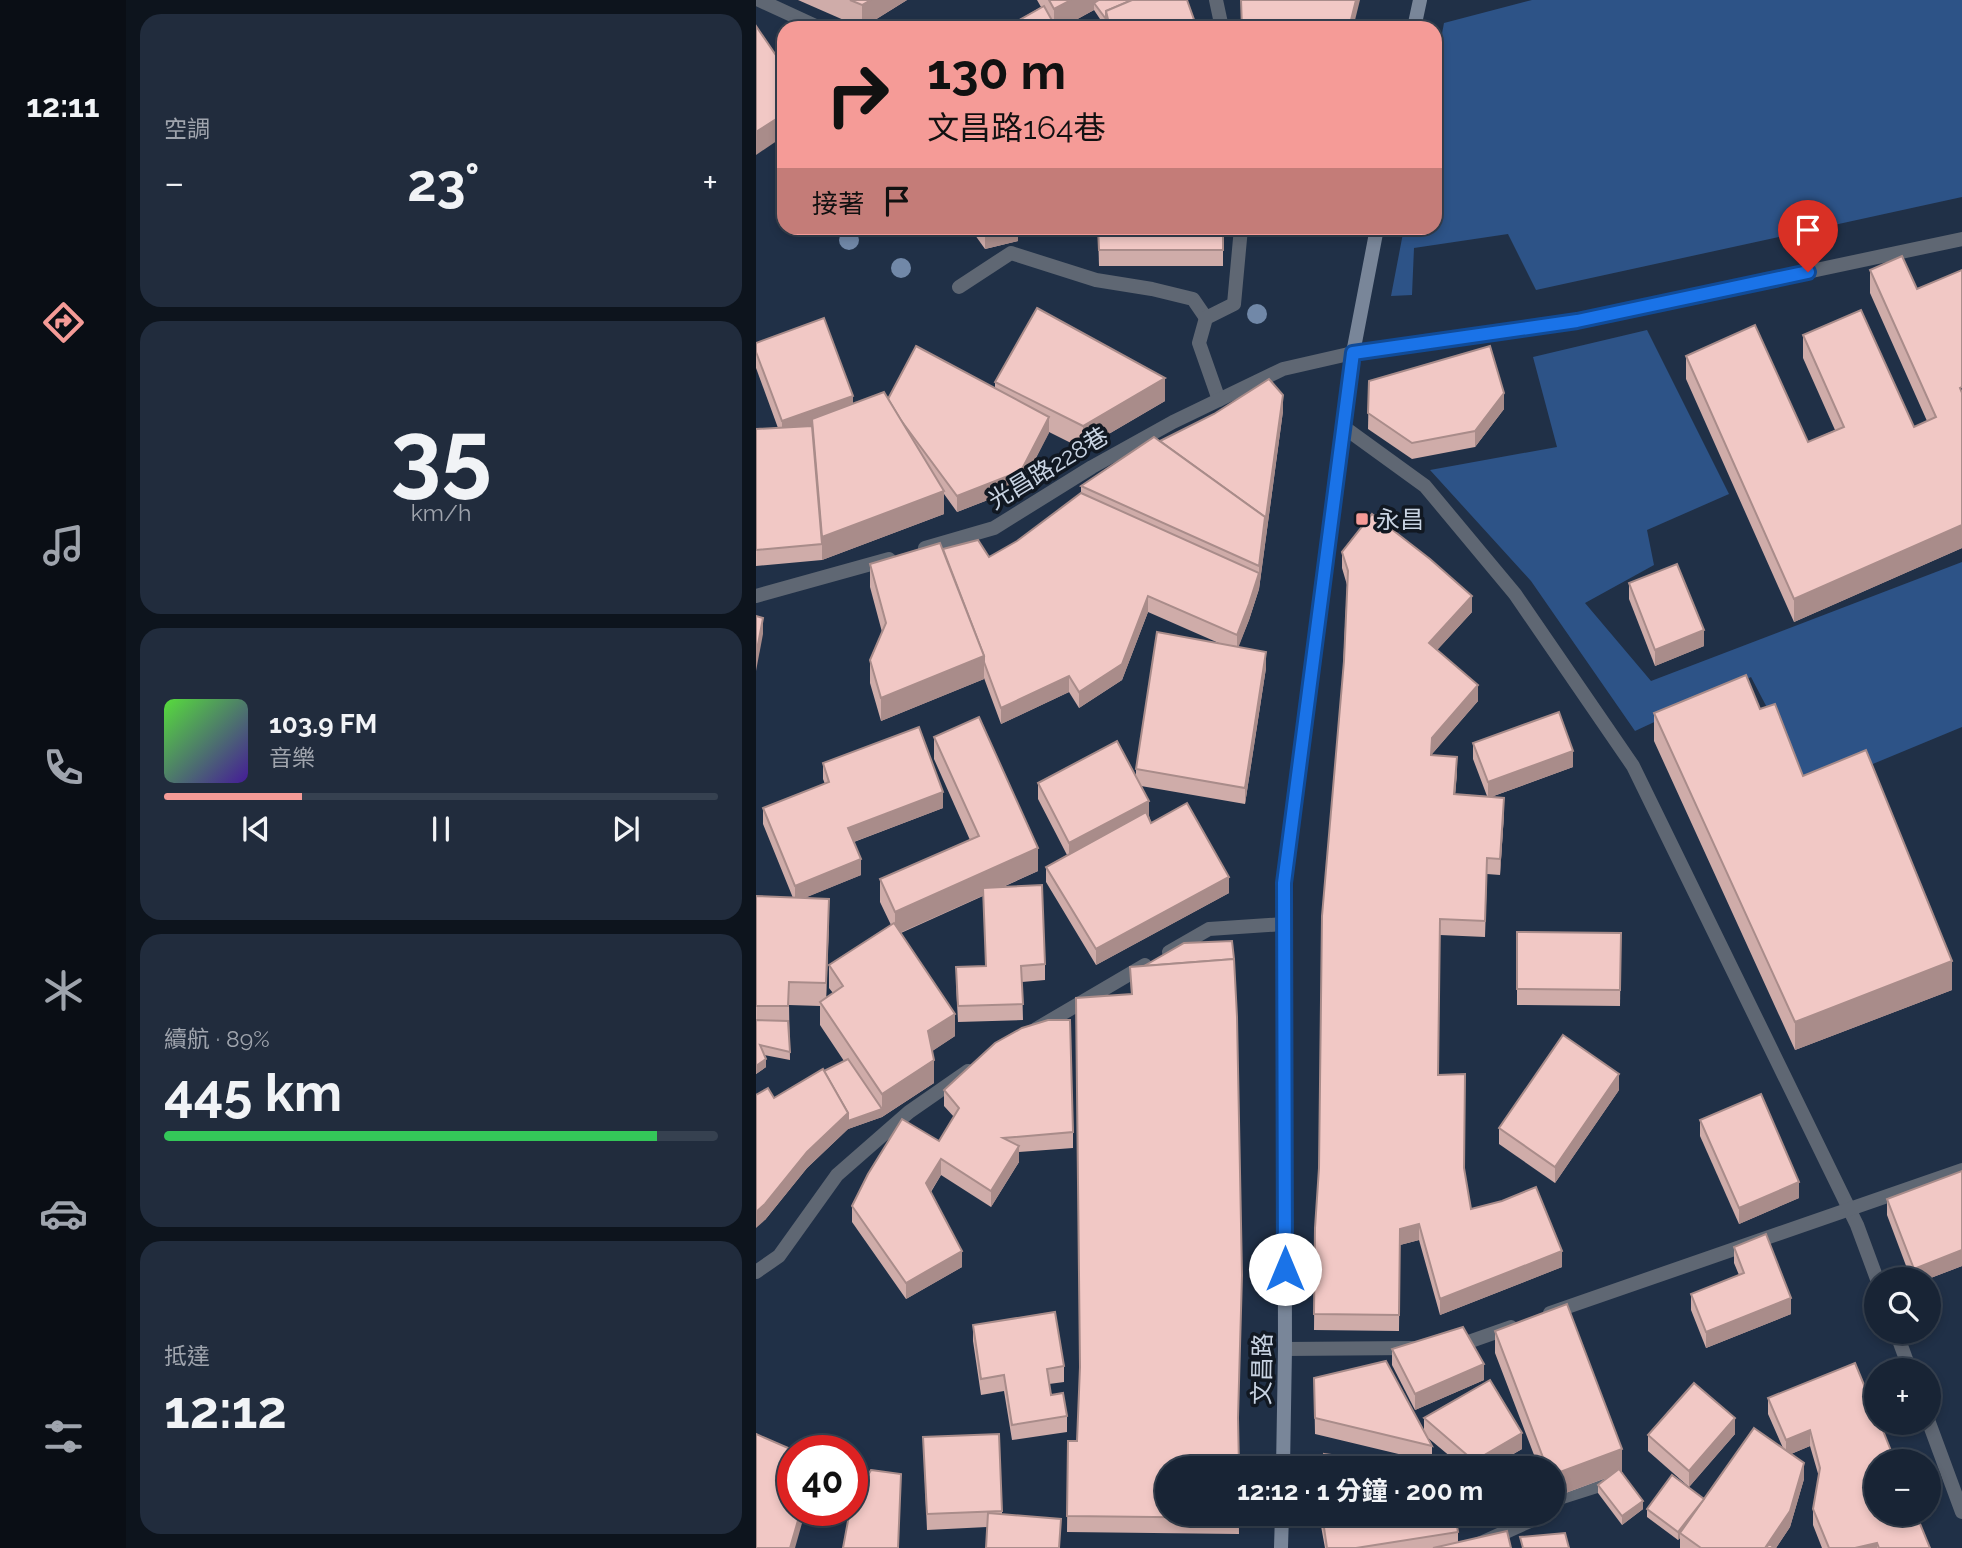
<!DOCTYPE html>
<html lang="zh-TW">
<meta charset="utf-8">
<style>
body{margin:0;font-family:Raleway,"Noto Sans TC",sans-serif;background:#212c3d;color:#f1f3f6;height:100vh;display:flex;flex-direction:column;font-size:26px;white-space:nowrap}
*{box-sizing:border-box;margin:0}
p{font-size:23px;color:#9fa4ad}
.icon{flex:none;width:38px;height:38px;fill:none;stroke:currentColor;stroke-width:2;stroke-linecap:round;stroke-linejoin:round}
.map{position:relative;flex:1;overflow:hidden}
.side{display:flex;flex-direction:column;gap:14px;padding:14px;background:#0d141d;width:630px}
.side>*{flex:none}
.banner{position:absolute;left:21px;top:21px;width:665px;height:214px;border-radius:21px;box-shadow:0 4px 10px #0003,0 0 0 2px #364150;background:#f59b97;color:#111;overflow:hidden}
.controls{position:absolute;left:1108px;top:1267px;display:grid;gap:14px}
.controls a{display:grid;place-items:center;width:77px;height:77px;border-radius:50%;background:#182435;box-shadow:0 4px 10px #0003,0 0 0 2px #364150;font-size:35px}
.speed{position:absolute;left:21px;top:1435px;display:flex;gap:14px;font-size:35px;font-weight:700;text-align:center}
.speed>*{display:grid;place-content:center;width:91px;height:91px;border-radius:50%;background:#182435;box-shadow:0 4px 10px #0003,0 0 0 2px #364150;line-height:1}
.speed .limit{border:10px solid #d22;background:#fff;color:#111}
.pin{position:absolute;display:grid;place-items:center;width:60px;height:60px;color:#fff;margin:-72px -30px;border-radius:50% 50% 50% 0;rotate:-45deg;box-shadow:0 0 7px #0007}
.pin .icon{rotate:45deg}
.me{position:absolute;width:77px;margin:-38px;rotate:0deg;stroke-linejoin:round;filter:drop-shadow(0 0 5px #0008)}
.turn{display:flex;align-items:center;gap:24px;height:147px;padding:0 35px;font-size:32px}
.turn .icon{width:91px;height:91px;stroke-width:2.5}
.turn b{display:block;font-size:49px;line-height:60px}
.then{display:flex;align-items:center;height:66px;padding:0 35px;background:#0003;gap:14px;font-size:26px}
.big{font-size:52px;font-weight:700;line-height:1.1}
.side .widget{flex:1;display:flex;flex-direction:column;justify-content:center;gap:10px;min-width:0;padding:0 24px;border-radius:21px;background:#212c3d}
.side .dial{align-items:center;gap:0}
.dial b{font-size:91px;line-height:1}
.song{display:flex;align-items:center;gap:21px}
.cover{width:84px;height:84px;border-radius:10px;background:linear-gradient(135deg,hsl(110 70% 55%),hsl(260 70% 35%))}
.played{height:7px;border-radius:4px;background:linear-gradient(90deg,#f59b97 25%,#364150 25%)}
.keys{display:flex;justify-content:space-around;direction:ltr}
.heat{display:flex;justify-content:space-between;align-items:center;font-size:38px;direction:ltr}
.charge{height:10px;border-radius:5px;background:linear-gradient(90deg,#34c759 89%,#364150 0)}
.trip{position:absolute;left:399px;top:1456px;width:410px;height:70px;border-radius:35px;background:#182435;box-shadow:0 4px 10px #0003,0 0 0 2px #364150;font-weight:700;line-height:70px;text-align:center}
main{display:flex;flex:1;min-height:0}
.tab-bar{display:flex;flex-direction:column;width:126px;justify-content:space-around;align-items:center;background:#0a0e15;color:#9fa4ad}
.tab-bar .icon{width:49px;height:49px}
.tab-bar .current{color:#f59b97}
.tab-bar b{font-size:32px;color:#f1f3f6}
.map>svg:first-child{display:block}
.green{fill:#2d5387}
.lines{fill:none;stroke-linecap:round;stroke-linejoin:round}
.lane{stroke:#5f6773;stroke-width:14}
.street{stroke:#5f6773;stroke-width:14}
.secondary{stroke:#798699;stroke-width:14}
.tree{fill:#7188a8}
.wall{fill:#cfaca9}
.shaded-wall{fill:#a98c8a}
.building{fill:#f1c8c5;stroke:#a98c8a;stroke-width:2}
.route-casing{stroke:#114b97;stroke-width:18}
.route{stroke:#1a73e8;stroke-width:12}
.poi-dot{fill:#f59b97;stroke:#111822;stroke-width:2.5}
.labels{text-anchor:middle;dominant-baseline:central;stroke-width:7;stroke-linejoin:round;paint-order:stroke}
.street-label{font-size:24px;fill:#c9d4e3;stroke:#111822}
.poi-label{font-size:24px;fill:#c9d4e3;stroke:#111822;text-anchor:start}
</style>
<main>
<nav class="tab-bar">
<b>12:11</b>
<svg class="icon current" aria-label="directions" viewBox="0 0 24 24"><path d="M12 3l9 9-9 9-9-9zM9 14v-3h6M13 9l2 2-2 2"/></svg>
<svg class="icon" aria-label="music" viewBox="0 0 24 24"><path d="M9 18V5l10-2v13"/><circle cx="6" cy="18" r="3"/><circle cx="16" cy="16" r="3"/></svg>
<svg class="icon" aria-label="phone" viewBox="0 0 24 24"><path d="M5 4h4l2 5-3 2q2 4 5 5l2-3 5 2v4C11 20 4 13 5 4z"/></svg>
<svg class="icon" aria-label="climate" viewBox="0 0 24 24"><path d="M12 3v18M4 7l16 10M4 17L20 7"/></svg>
<svg class="icon" aria-label="car" viewBox="0 0 24 24"><path d="M5 17H2v-5l4-1 3-4h7l3 4 3 1v5h-3M9 17h6M6 11h13"/><circle cx="7" cy="17" r="2"/><circle cx="17" cy="17" r="2"/></svg>
<svg class="icon" aria-label="filters" viewBox="0 0 24 24"><path d="M4 7h16M4 17h16"/><circle cx="9" cy="7" r="2"/><circle cx="15" cy="17" r="2"/></svg>
</nav>
<section class="side">
<div class="widget"><p>空調</p>
<div class="heat"><a>−</a><b class="big">23°</b><a>+</a></div>
</div>
<div class="widget dial"><b>35</b><p>km/h</p></div>
<div class="widget">
<div class="song"><i class="cover"></i><div><b>103.9 FM</b><p>音樂</p></div></div>
<div class="played"></div>
<div class="keys"><svg class="icon" aria-label="previous" viewBox="0 0 24 24"><path d="M18 5L8 12l10 7zM5 5v14"/></svg><svg class="icon" aria-label="pause" viewBox="0 0 24 24"><path d="M8 5v14M16 5v14"/></svg><svg class="icon" aria-label="next" viewBox="0 0 24 24"><path d="M6 5l10 7-10 7zM19 5v14"/></svg></div>
</div>
<div class="widget"><p>續航 · 89%</p><b class="big">445 km</b><div class="charge"></div></div>
<div class="widget"><p>抵達</p><b class="big">12:12</b></div>
</section>
<div class="map">
<svg width="1206" height="1548" viewBox="0 0 1206 1548">
<rect width="100%" height="100%" fill="#203047"/>
<!-- green -->
<g class="green">
<polygon points="776,0 1206,0 1206,197 780,290 752,234 658,248 656,295 635,296 648,228 679,228 679,70 688,23"/>
<polygon points="891,330 973,494 891,530 898,565 829,603 895,681 1206,562 1206,727 1054,790 995,677 879,731 775,581 674,470 801,447 777,357"/>
</g>
<g class="lines">
<!-- lane -->
<g class="lane">
<polyline points="796,1504 806,1497 850,1483"/>
<polyline points="714,1548 776,1520 784,1514"/>
</g>
<!-- street -->
<g class="street">
<polyline points="3,0 64,28"/>
<polyline points="460,0 466,28"/>
<polyline points="203,287 255,253 340,280 396,289 437,299 450,318"/>
<polyline points="463,400 443,343 450,318 478,304 485,228"/>
<polyline points="589,428 669,486 759,594 877,766 1101,1225 1121,1279"/>
<polyline points="169,548 238,528 336,467 417,422 527,369 597,353 821,321 1206,239"/>
<polyline points="0,596 133,559"/>
<polyline points="413,952 453,929 528,924"/>
<polyline points="280,1029 389,965"/>
<polyline points="0,1272 23,1256 81,1175 153,1112 212,1071"/>
<polyline points="794,1313 1206,1170"/>
<polyline points="1140,1332 1154,1370"/>
<polyline points="698,1347 755,1327"/>
<polyline points="529,1349 657,1348"/>
<polyline points="1172,1420 1206,1512"/>
</g>
<!-- secondary -->
<g class="secondary">
<polyline points="658,28 664,0"/>
<polyline points="527,1468 529,1349 528,883 597,353 621,228"/>
<polyline points="525,1548 526,1514"/>
</g>
</g>
<!-- trees -->
<g class="tree">
<circle cx="93" cy="240" r="10"/>
<circle cx="145" cy="268" r="10"/>
<circle cx="501" cy="314" r="10"/>
</g>
<!-- wall -->
<g class="wall">
<polygon points="42,0 151,0 106,28"/>
<polygon points="281,0 431,0 441,28 350,28 338,10 305,28 249,28 285,7"/>
<polygon points="214,228 262,228 262,241 229,249"/>
<polygon points="342,228 467,250 467,266 343,266"/>
<polygon points="524,228 555,228 554,232"/>
<polygon points="1114,270 1161,289 1206,548 1038,622 930,379 930,356 1052,442 1079,430 1047,358 1047,335 1158,427 1171,421 1114,293"/>
<polygon points="0,343 97,404 132,399 239,388 239,382 409,401 327,449 293,432 265,487 201,512 188,494 188,514 66,560 0,566 0,429 22,428 0,368"/>
<polygon points="613,381 748,409 719,447 656,459 612,429"/>
<polygon points="527,411 503,589 493,620 482,647 510,668 489,804 385,786 395,823 473,893 340,965 290,882 290,867 311,855 282,799 282,783 380,778 380,769 465,644 392,612 366,680 323,708 313,692 245,724 228,678 228,679 125,721 114,683 114,660 126,632 114,587 114,564 187,549 233,557 261,541 325,493 325,486 404,441"/>
<polygon points="586,552 716,612 681,650 722,701 676,754 676,755 701,773 699,794 731,796 717,759 717,743 817,767 735,797 748,814 744,875 731,874 729,937 684,935 682,1075 708,1169 715,1209 806,1267 684,1315 663,1240 644,1245 643,1331 558,1330 559,1228 563,1168 591,585 586,568"/>
<polygon points="873,583 948,646 899,666 873,599"/>
<polygon points="1004,709 1047,776 1196,990 1039,1050 898,741 898,713"/>
<polygon points="178,737 282,871 247,887 289,964 289,980 266,982 267,1020 202,1022 200,983 230,966 227,896 145,933 199,1036 176,1051 178,1083 126,1117 92,1129 51,1168 9,1220 18,1098 88,1061 64,1025 64,1006 33,1005 34,1060 8,1055 10,1067 0,1074 0,896 37,898 7,824 7,808 69,784 67,779 67,763 187,808 98,842 105,875 48,898 73,922 70,997 77,993 73,988 73,965 135,925 124,902 124,879 214,840 178,759"/>
<polygon points="761,932 865,933 864,1006 761,1005"/>
<polygon points="374,967 482,1429 483,1534 311,1532 312,1441 321,1441 375,994"/>
<polygon points="188,1090 317,1132 317,1148 263,1152 263,1162 235,1207 185,1175 175,1192 206,1267 150,1299 96,1222 96,1206 183,1141 198,1117 188,1106"/>
<polygon points="863,1090 799,1183 743,1144 743,1128"/>
<polygon points="944,1120 1043,1198 983,1224 944,1136"/>
<polygon points="1206,1171 1206,1266 1172,1279 1155,1279 1131,1215 1131,1199"/>
<polygon points="978,1247 1035,1314 950,1348 935,1310 935,1294 983,1275 978,1263"/>
<polygon points="217,1325 308,1366 308,1382 293,1384 295,1395 311,1416 311,1432 256,1440 248,1391 225,1395 217,1341"/>
<polygon points="739,1331 866,1472 887,1509 866,1525 842,1493 842,1485 853,1477 796,1498 796,1468 783,1468 739,1353"/>
<polygon points="636,1349 728,1380 659,1410 636,1365"/>
<polygon points="1099,1363 1174,1548 1066,1548 1057,1525 1057,1509 1063,1477 1054,1446 1035,1454 1048,1479 1034,1527 1020,1548 924,1548 924,1538 922,1540 891,1517 891,1509 948,1499 1027,1448 1012,1414 1012,1398"/>
<polygon points="558,1378 668,1431 668,1418 766,1449 733,1468 708,1468 671,1437 676,1446 676,1462 559,1434"/>
<polygon points="979,1434 933,1487 892,1451 892,1435"/>
<polygon points="167,1437 246,1511 246,1514 305,1535 231,1527 171,1530"/>
<polygon points="565,1514 699,1514 702,1532 702,1542 755,1548 569,1548 565,1526"/>
</g>
<!-- shaded-wall -->
<g class="shaded-wall">
<polygon points="115,0 151,0 106,28 106,5"/>
<polygon points="315,0 356,0 338,3 338,10 305,28 291,28 298,24 298,9"/>
<polygon points="600,0 604,0 597,28 593,28"/>
<polygon points="28,114 28,136 0,155 0,132"/>
<polygon points="251,228 262,228 262,241 229,249 229,233"/>
<polygon points="409,378 409,401 327,449 327,426"/>
<polygon points="748,393 748,409 719,447 719,431"/>
<polygon points="527,395 527,411 503,589 503,566"/>
<polygon points="97,396 97,412 56,419 56,427 26,437 26,421"/>
<polygon points="293,417 293,433 265,487 201,512 201,496"/>
<polygon points="188,491 188,514 66,560 66,537"/>
<polygon points="1206,525 1206,548 1038,622 1038,599"/>
<polygon points="503,573 503,589 493,620 481,651 481,635"/>
<polygon points="392,596 392,612 366,680 323,708 323,692"/>
<polygon points="716,596 716,612 673,659 673,643"/>
<polygon points="7,618 7,634 0,671 0,655"/>
<polygon points="948,630 948,646 899,666 899,650"/>
<polygon points="510,652 510,668 489,804 489,788"/>
<polygon points="228,656 228,679 125,721 125,698"/>
<polygon points="313,676 313,692 245,724 245,708"/>
<polygon points="722,685 722,701 676,754 676,738"/>
<polygon points="817,751 817,767 732,798 732,782"/>
<polygon points="701,757 701,773 698,810 698,794"/>
<polygon points="187,792 187,808 92,844 92,828"/>
<polygon points="748,798 748,814 744,875 744,859"/>
<polygon points="393,801 393,817 313,859 313,843"/>
<polygon points="282,848 282,871 139,935 139,912"/>
<polygon points="105,859 105,875 39,902 39,886"/>
<polygon points="473,877 473,893 340,965 340,949"/>
<polygon points="73,899 73,922 70,1006 70,983"/>
<polygon points="1196,961 1196,990 1039,1050 1039,1022"/>
<polygon points="199,1014 199,1036 172,1054 172,1031"/>
<polygon points="10,1059 10,1067 0,1074 0,1066"/>
<polygon points="178,1060 178,1083 126,1117 92,1129 51,1168 9,1220 0,1228 0,1212 51,1152 92,1113 126,1109 126,1094"/>
<polygon points="863,1074 863,1090 799,1183 799,1167"/>
<polygon points="263,1146 263,1162 235,1207 235,1191"/>
<polygon points="185,1159 185,1175 170,1199 170,1183"/>
<polygon points="1043,1182 1043,1198 983,1224 983,1208"/>
<polygon points="663,1224 663,1240 644,1245 643,1331 644,1229"/>
<polygon points="1206,1250 1206,1266 1172,1279 1158,1279 1158,1269"/>
<polygon points="206,1251 206,1267 150,1299 150,1283"/>
<polygon points="806,1251 806,1267 684,1315 684,1299"/>
<polygon points="1035,1298 1035,1314 950,1348 950,1332"/>
<polygon points="728,1364 728,1380 659,1410 659,1394"/>
<polygon points="979,1418 979,1434 933,1487 933,1471"/>
<polygon points="1054,1430 1054,1446 1030,1456 1030,1440"/>
<polygon points="766,1433 766,1449 733,1468 718,1468 718,1461"/>
<polygon points="866,1449 866,1472 796,1498 796,1475"/>
<polygon points="1048,1463 1048,1479 1034,1527 1020,1548 1009,1548"/>
<polygon points="37,1470 37,1486 26,1508 26,1492"/>
<polygon points="948,1499 924,1533 924,1538 922,1540 922,1532"/>
<polygon points="887,1501 887,1509 866,1525 866,1516"/>
<polygon points="45,1510 48,1510 48,1516 39,1548 34,1548"/>
<polygon points="1121,1543 1121,1548 1099,1548"/>
</g>
<!-- building -->
<g class="building">
<polygon points="94,0 115,0 106,5"/>
<polygon points="293,0 315,0 298,9"/>
<polygon points="343,0 376,0 350,11 350,19 338,3"/>
<polygon points="376,0 431,0 441,28 354,28 350,11"/>
<polygon points="485,0 600,0 593,28 486,28"/>
<polygon points="288,6 298,24 291,28 249,28"/>
<polygon points="65,24 73,28 63,28"/>
<polygon points="0,26 28,67 28,114 0,132"/>
<polygon points="225,228 251,228 229,233"/>
<polygon points="342,228 467,228 467,250 343,250"/>
<polygon points="1146,256 1161,289 1206,270 1206,387 1204,388 1206,393 1206,525 1038,599 930,356 999,325 1052,442 1088,427 1047,335 1105,310 1158,427 1180,417 1114,270"/>
<polygon points="281,308 409,378 327,426 239,382"/>
<polygon points="68,318 97,396 26,421 0,352 0,343"/>
<polygon points="160,346 293,417 265,471 201,496 144,419 132,399"/>
<polygon points="734,346 748,393 719,431 656,443 612,413 613,381"/>
<polygon points="513,379 527,395 509,524 509,517 404,441 458,414"/>
<polygon points="128,392 188,491 66,537 56,419"/>
<polygon points="56,426 66,544 0,550 0,429"/>
<polygon points="398,437 509,517 503,566 325,486"/>
<polygon points="325,493 503,573 493,604 481,635 392,596 366,664 323,692 313,676 245,708 228,662 228,656 187,549 222,540 233,557 261,541"/>
<polygon points="616,514 674,559 716,596 673,643 722,685 676,738 675,755 701,757 698,794 748,798 744,859 731,858 729,921 684,919 682,1075 709,1074 708,1168 715,1209 746,1201 780,1187 806,1251 684,1299 663,1224 644,1229 643,1315 558,1314 559,1228 563,1168 566,916 588,661 592,571 586,552"/>
<polygon points="184,543 228,656 125,698 114,660 130,623 114,564"/>
<polygon points="921,564 948,630 899,650 873,583"/>
<polygon points="0,616 7,618 0,655"/>
<polygon points="401,632 510,652 489,788 380,769"/>
<polygon points="990,675 1004,709 1019,704 1047,776 1110,750 1196,961 1039,1022 898,713"/>
<polygon points="803,712 817,751 732,782 717,743"/>
<polygon points="223,717 282,848 139,912 124,879 223,836 178,737"/>
<polygon points="163,727 187,792 92,828 105,859 39,886 7,808 73,782 67,763"/>
<polygon points="361,741 393,801 313,843 282,783"/>
<polygon points="431,803 473,877 340,949 290,867 390,812 395,823"/>
<polygon points="286,885 289,964 265,966 267,1004 202,1006 200,967 230,966 227,888"/>
<polygon points="0,896 73,899 70,983 33,982 32,1006 0,1006"/>
<polygon points="138,923 199,1014 172,1031 178,1060 126,1094 64,1002 87,986 73,965"/>
<polygon points="761,932 865,933 864,990 761,989"/>
<polygon points="476,941 478,959 388,966 428,943"/>
<polygon points="478,959 481,1017 486,1275 482,1418 483,1468 411,1468 411,1514 483,1514 483,1518 311,1516 312,1441 321,1441 324,1367 320,998 376,994 374,967"/>
<polygon points="0,1020 32,1021 34,1052 4,1045 10,1059 0,1066"/>
<polygon points="292,1020 314,1020 317,1132 247,1138 263,1146 235,1191 185,1159 170,1183 206,1251 150,1283 96,1206 112,1174 146,1119 183,1141 203,1108 188,1090 239,1043 266,1028"/>
<polygon points="807,1035 863,1074 799,1167 743,1128"/>
<polygon points="92,1059 126,1109 92,1121 92,1113 68,1071"/>
<polygon points="67,1069 92,1113 51,1152 9,1204 0,1212 0,1095 12,1088 18,1098"/>
<polygon points="1005,1094 1043,1182 983,1208 944,1120"/>
<polygon points="1206,1171 1206,1250 1158,1269 1131,1199"/>
<polygon points="1010,1234 1035,1298 950,1332 935,1294 988,1273 978,1247"/>
<polygon points="811,1304 866,1449 796,1475 796,1468 791,1468 739,1331"/>
<polygon points="299,1312 308,1366 291,1369 295,1395 307,1393 311,1416 256,1425 248,1375 225,1379 217,1325"/>
<polygon points="707,1327 728,1364 659,1394 636,1349"/>
<polygon points="630,1361 676,1446 559,1418 558,1378"/>
<polygon points="1099,1363 1120,1414 1120,1423 1124,1423 1139,1461 1120,1461 1120,1514 1160,1514 1174,1548 1123,1548 1121,1543 1099,1548 1073,1548 1057,1509 1064,1468 1054,1430 1030,1440 1012,1398"/>
<polygon points="734,1380 766,1433 718,1461 668,1418"/>
<polygon points="938,1383 979,1418 933,1471 892,1435"/>
<polygon points="998,1428 1048,1463 1034,1511 1009,1548 945,1548 924,1533"/>
<polygon points="0,1434 39,1451 37,1451 37,1470 26,1492 37,1496 37,1510 45,1510 34,1548 0,1548"/>
<polygon points="243,1434 246,1511 171,1514 167,1437"/>
<polygon points="568,1454 674,1468 567,1468"/>
<polygon points="863,1469 887,1501 866,1516 842,1485"/>
<polygon points="115,1470 145,1474 142,1548 87,1548 94,1510 96,1510 96,1503"/>
<polygon points="916,1475 948,1499 922,1532 891,1509"/>
<polygon points="232,1513 305,1519 303,1548 230,1548"/>
<polygon points="566,1514 699,1514 702,1532 600,1548 571,1548"/>
<polygon points="751,1531 755,1548 677,1548"/>
<polygon points="809,1533 813,1548 767,1548 764,1537"/>
<polygon points="1013,1544 1019,1548 1010,1548"/>
</g>
<g class="lines">
<!-- route casing -->
<g class="route-casing">
<polyline id="route" points="529,1269 528,883 597,353 821,321 1052,272"/>
</g>
<!-- route -->
<use href="#route" class="route"/>
</g>
<!-- markers -->
<rect class="poi-dot" x="599" y="512" width="14" height="14" rx="3.5"/>
<g class="labels">
<!-- street labels -->
<g class="street-label">
<text transform="translate(292 468) rotate(-31)">光昌路228巷</text>
<text transform="translate(506 1369) rotate(-89)">文昌路</text>
</g>
<!-- poi labels -->
<g class="poi-label">
<text x="620" y="519">永昌</text>
</g>
</g>
</svg>
<div class="controls">
<a><svg class="icon" aria-label="search" viewBox="0 0 24 24"><circle cx="10" cy="10" r="6"/><path d="M15 15l6 6"/></svg></a>
<a>+</a>
<a>−</a>
</div>
<div class="speed"><div class="limit">40</div></div>
<div class="pin" style="left:1052px;top:272px;background:#d93025"><svg class="icon" aria-label="arrive" viewBox="0 0 24 24"><path d="M6 21V4h12l-3 4 3 4H6"/></svg></div>
<svg class="me" style="left:529px;top:1269px" viewBox="-20 -20 40 40"><circle r="19" fill="#fff"/><path d="M0-13L10 11 0 6-10 11z" fill="#1a73e8"/></svg>
<div class="trip">12:12 · 1 分鐘 · 200 m</div>
<div class="banner">
<div class="turn"><svg class="icon" aria-label="right" viewBox="0 0 24 24"><path d="M7 20v-9h11M14 6l5 5-5 5"/></svg><div><b>130 m</b>文昌路164巷</div></div>
<div class="then">接著<svg class="icon" aria-label="arrive" viewBox="0 0 24 24"><path d="M6 21V4h12l-3 4 3 4H6"/></svg></div>
</div>
</div>
</main>
